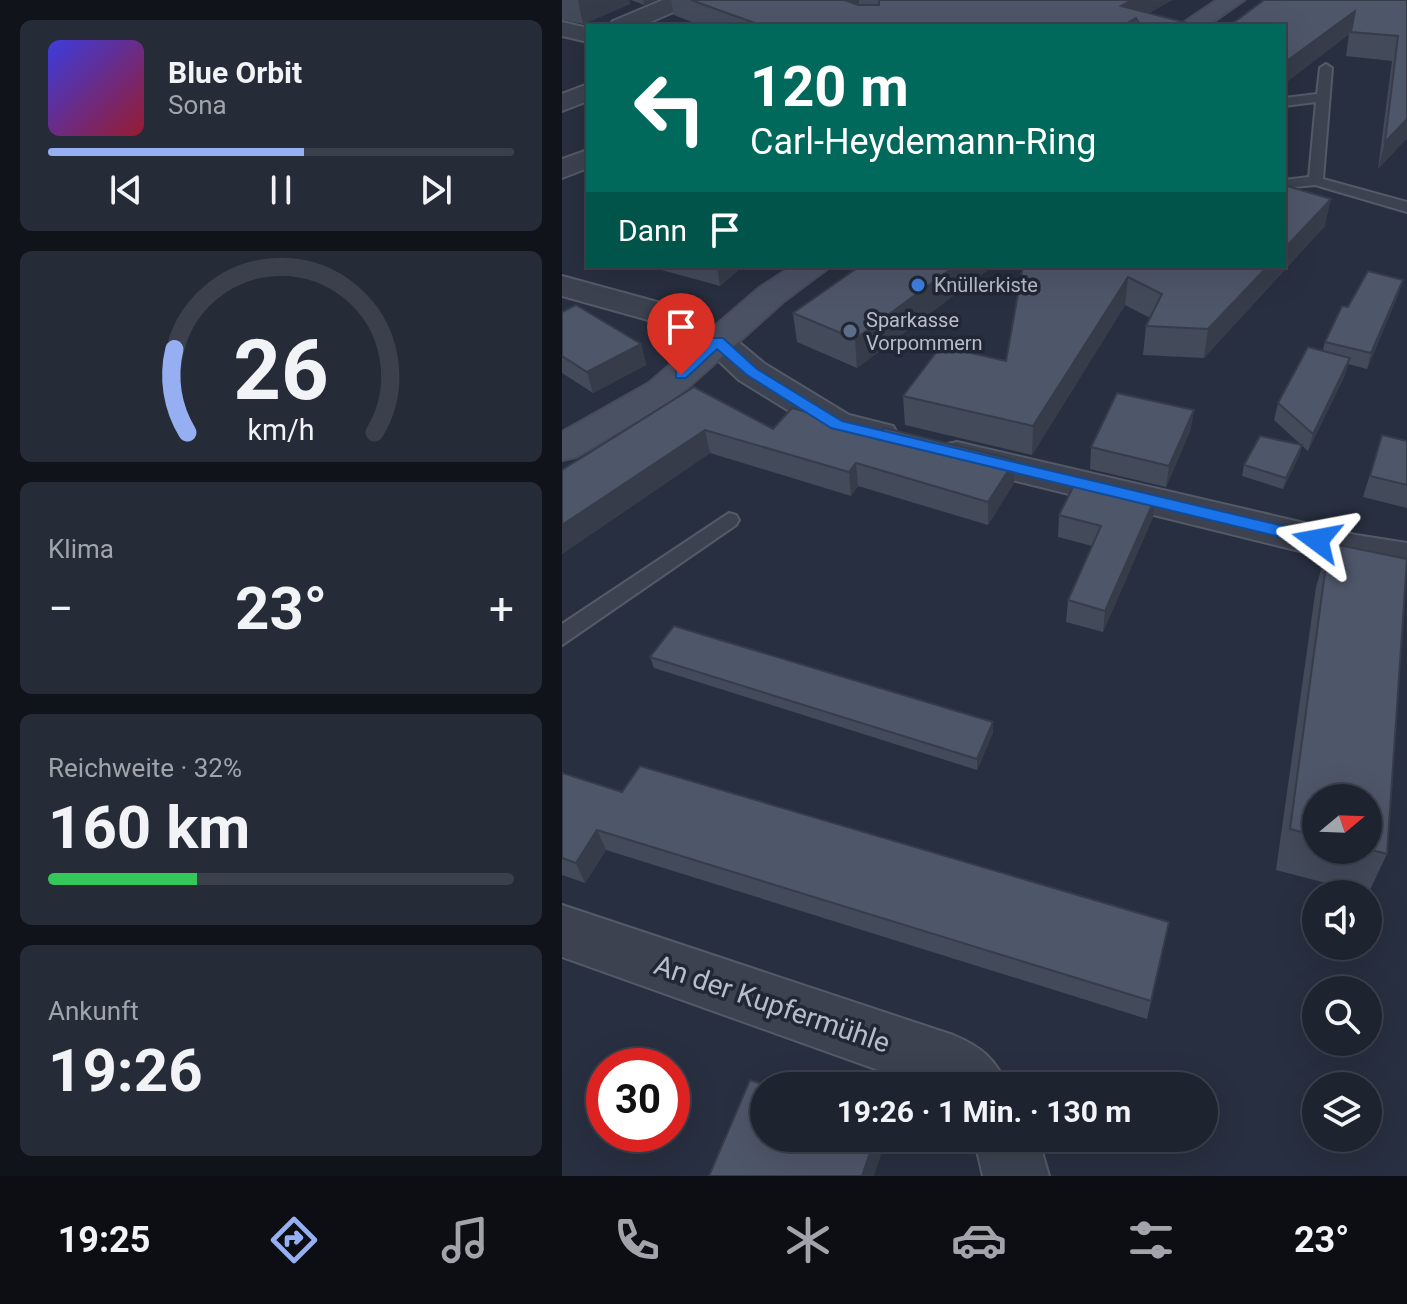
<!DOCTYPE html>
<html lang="de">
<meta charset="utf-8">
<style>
body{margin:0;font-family:Roboto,sans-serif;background:#262b38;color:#f1f3f6;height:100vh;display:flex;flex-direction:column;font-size:30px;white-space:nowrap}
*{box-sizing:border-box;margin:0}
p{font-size:26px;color:#a1a4ab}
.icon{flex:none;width:44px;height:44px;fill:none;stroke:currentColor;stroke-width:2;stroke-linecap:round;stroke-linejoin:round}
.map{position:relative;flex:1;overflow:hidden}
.sheet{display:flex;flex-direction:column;gap:20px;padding:20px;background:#10131a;width:562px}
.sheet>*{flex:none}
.top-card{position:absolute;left:24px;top:24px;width:700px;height:244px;border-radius:0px;box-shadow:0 8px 32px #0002,0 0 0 2px #3c404c;background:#00695c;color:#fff;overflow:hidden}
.needle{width:52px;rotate:71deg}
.buttons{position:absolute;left:740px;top:784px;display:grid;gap:16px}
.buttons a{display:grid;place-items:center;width:80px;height:80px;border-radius:50%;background:#1e2330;box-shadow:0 8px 32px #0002,0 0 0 2px #3c404c;font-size:40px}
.speed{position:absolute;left:24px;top:1048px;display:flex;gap:16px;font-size:40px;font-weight:700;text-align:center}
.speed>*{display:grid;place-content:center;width:104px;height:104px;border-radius:50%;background:#1e2330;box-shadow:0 8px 32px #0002,0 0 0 2px #3c404c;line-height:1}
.speed .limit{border:12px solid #d22;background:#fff;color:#111}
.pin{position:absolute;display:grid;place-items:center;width:68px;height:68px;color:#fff;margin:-82px -34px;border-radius:50% 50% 50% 0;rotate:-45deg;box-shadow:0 0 8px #0007}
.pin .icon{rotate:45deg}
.me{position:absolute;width:88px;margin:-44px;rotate:283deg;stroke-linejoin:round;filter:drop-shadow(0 0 6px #0008)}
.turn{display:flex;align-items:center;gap:28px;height:168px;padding:0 32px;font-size:36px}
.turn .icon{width:104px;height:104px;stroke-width:2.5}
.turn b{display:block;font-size:56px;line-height:68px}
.then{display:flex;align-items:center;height:76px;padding:0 32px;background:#0003;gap:16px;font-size:30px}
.big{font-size:60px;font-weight:700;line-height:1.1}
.sheet .widget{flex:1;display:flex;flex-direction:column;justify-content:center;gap:12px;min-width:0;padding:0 28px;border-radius:12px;background:#262b38}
.sheet .dial{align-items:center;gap:0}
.dial svg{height:208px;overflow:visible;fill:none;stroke:#3c404c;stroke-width:7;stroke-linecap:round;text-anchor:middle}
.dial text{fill:#f1f3f6;stroke:none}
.song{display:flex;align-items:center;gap:24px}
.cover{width:96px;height:96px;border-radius:12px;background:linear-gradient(135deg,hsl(240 70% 55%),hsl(350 70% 35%))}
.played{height:8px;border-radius:4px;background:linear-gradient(90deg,#96aff2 55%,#3c404c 55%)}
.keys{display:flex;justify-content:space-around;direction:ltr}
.heat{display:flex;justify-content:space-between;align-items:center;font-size:44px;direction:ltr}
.charge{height:12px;border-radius:6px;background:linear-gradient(90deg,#34c759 32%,#3c404c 0)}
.trip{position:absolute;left:188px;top:1072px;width:468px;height:80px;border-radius:40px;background:#1e2330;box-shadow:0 8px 32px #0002,0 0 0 2px #3c404c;font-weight:700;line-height:80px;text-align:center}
.menu{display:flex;height:128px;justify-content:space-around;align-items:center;background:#0c0e13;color:#a1a4ab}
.menu .icon{width:56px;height:56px}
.menu .on{color:#96aff2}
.menu b{font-size:36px;color:#f1f3f6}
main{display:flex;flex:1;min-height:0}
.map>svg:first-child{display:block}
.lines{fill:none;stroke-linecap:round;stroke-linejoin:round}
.lane-casing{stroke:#545a67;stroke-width:4}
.street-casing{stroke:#545a67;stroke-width:4}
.secondary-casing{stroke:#464b59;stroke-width:4}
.lane{fill:#3c4250;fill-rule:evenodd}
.street{fill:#3c4250;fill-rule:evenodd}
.secondary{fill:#4a5163;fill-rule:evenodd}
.wall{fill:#434a5a;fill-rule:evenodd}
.shaded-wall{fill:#373c4a}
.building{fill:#4e5669;stroke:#373c4a;stroke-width:2}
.route{fill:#1a73e8;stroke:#114b97;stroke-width:2}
.shop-dot{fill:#3f7fe0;stroke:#212735;stroke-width:3}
.service-dot{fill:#5c6f8a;stroke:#212735;stroke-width:3}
.labels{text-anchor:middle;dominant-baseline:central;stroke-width:7;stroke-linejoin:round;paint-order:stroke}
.far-poi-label{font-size:20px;fill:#b9bdca;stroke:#212735;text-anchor:start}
.near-street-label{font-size:28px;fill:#b9bdca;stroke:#212735}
</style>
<main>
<section class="sheet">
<div class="widget">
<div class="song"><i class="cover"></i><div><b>Blue Orbit</b><p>Sona</p></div></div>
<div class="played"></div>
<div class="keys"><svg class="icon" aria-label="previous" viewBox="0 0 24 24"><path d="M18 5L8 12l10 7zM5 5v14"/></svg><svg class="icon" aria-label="pause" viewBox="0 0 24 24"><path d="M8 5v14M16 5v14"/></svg><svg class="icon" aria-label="next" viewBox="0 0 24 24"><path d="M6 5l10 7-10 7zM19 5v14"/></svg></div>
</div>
<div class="widget dial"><svg viewBox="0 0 100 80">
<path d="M14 69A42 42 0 1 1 86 69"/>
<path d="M14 69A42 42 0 0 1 9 37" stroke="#96aff2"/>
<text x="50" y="56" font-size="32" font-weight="700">26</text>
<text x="50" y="72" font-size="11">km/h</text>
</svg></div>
<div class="widget"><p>Klima</p>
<div class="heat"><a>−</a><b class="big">23°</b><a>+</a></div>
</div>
<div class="widget"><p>Reichweite · 32%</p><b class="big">160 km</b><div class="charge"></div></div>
<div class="widget"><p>Ankunft</p><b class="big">19:26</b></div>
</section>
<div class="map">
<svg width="845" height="1176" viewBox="0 0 845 1176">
<rect width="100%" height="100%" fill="#282f40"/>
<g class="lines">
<!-- lane casing -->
<g class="lane-casing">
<g id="lane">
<polygon points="764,64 770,68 761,179 845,202 845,212 753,185 722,188 722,180 747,177 754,102 722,106 722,98 755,94 758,68"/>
<polygon points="167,513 174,515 177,520 174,525 0,645 0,624"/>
</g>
</g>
<!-- street casing -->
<g class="street-casing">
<g id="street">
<polygon points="101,0 131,0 128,5 79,26 47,26 51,21"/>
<polygon points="0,22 26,28 26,42 0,36"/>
<polygon points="26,84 26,101 0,111 0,94"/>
<polygon points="26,150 26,168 0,178 0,159"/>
<polygon points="0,276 121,309 167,334 203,364 287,415 331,426 336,435 331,444 317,447 261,432 177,380 143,348 97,323 0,296"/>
<polygon points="395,442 794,535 845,543 845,573 794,565 381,463 375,454 381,445"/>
<path d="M0 905 391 1035C418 1046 434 1059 445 1086H361L0 957Z"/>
<polygon points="412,1138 476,1138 487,1176 421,1176"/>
</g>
</g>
<!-- secondary casing -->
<g class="secondary-casing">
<g id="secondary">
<polygon points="655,0 682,0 645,26 617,26"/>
<polygon points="231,266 269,266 221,302 113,399 14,457 0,460 0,432 87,383 197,288"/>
</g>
</g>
<!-- lane -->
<use href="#lane" class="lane"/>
<!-- street -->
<use href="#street" class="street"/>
<!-- secondary -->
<use href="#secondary" class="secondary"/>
</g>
<!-- wall -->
<g class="wall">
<polygon points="0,0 67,0 68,4 21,24 0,20"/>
<polygon points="69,0 94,0 82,5"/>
<polygon points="109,0 610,0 587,13 637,26 140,26 112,15"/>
<polygon points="845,0 845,138 816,169 830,61 784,56 787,34 722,84 722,26"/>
<polygon points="763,226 642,358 581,355 584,326 588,318 563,305 470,455 343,425 341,396 444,361 461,266"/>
<polygon points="85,266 181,266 158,286"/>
<polygon points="298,266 431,266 295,368 235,342 231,313"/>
<polygon points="841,280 836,295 805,369 786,364 783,375 746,451 712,420 716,403 761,350 763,342 786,307"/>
<polygon points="0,312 79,344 84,365 31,393 0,373"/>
<polygon points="132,387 211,429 319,433 453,460 452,483 426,525 296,486 289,496 148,453 0,554 0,470"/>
<polygon points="632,410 628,431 604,487 528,469 529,447"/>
<polygon points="820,435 845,441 845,508 801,497"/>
<polygon points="740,445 737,456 721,489 680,476 682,465"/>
<polygon points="594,496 591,517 541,632 504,622 506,600 530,546 496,537 497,515"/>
<path d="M767 543 825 854 806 894 714 870 754 587ZM754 798H806V850H754Z"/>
<polygon points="88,657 431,722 431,733 415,770 92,668"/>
<polygon points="0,773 60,792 607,922 585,1019 44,850 23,883 0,875"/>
</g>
<!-- shaded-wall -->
<g class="shaded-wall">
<polygon points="18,0 67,0 68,4 21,24 16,1"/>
<polygon points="81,0 94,0 82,5"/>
<polygon points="271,0 297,0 297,3 272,18"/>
<polygon points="570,0 610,0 574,20 573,26 557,26 559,6"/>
<polygon points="793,11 787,34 722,84 722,63"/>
<polygon points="845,119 845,138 816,169 823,142"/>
<polygon points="769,199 763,226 642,358 646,329 706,266 722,266 722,249"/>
<polygon points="155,266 181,266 158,286"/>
<polygon points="393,266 431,266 295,368 293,339"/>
<polygon points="566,277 563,305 470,455 471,426"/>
<polygon points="841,280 836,295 805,369 809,353"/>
<polygon points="79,344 84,365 31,393 25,372"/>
<polygon points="788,358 783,375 746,451 751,434"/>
<polygon points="632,410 628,431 604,487 607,466"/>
<polygon points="143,430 148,453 0,554 0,525"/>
<polygon points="740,445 737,456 721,489 724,478"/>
<polygon points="453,460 452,483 426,525 426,502"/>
<polygon points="294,463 296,486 289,496 287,472"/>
<polygon points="594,496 591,517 541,632 543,611"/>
<polygon points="431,722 431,733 415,770 415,759"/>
<polygon points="35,830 44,850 23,883 14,863"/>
<polygon points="313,1138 322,1138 323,1143 312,1176 300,1176"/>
</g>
<!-- building -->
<g class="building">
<polygon points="129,0 283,0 296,5 317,5 317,0 570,0 559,6 637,26 579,26 574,18 560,26 201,26"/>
<polygon points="702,0 845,0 845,119 823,142 836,36 789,32 793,11 722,63 722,26 667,26"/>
<polygon points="722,185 769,199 722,249"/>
<polygon points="298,266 393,266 293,339 231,313"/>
<polygon points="461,266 706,266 646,329 584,326 600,294 566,277 471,426 341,396 379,346 444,361"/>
<polygon points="806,271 841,280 809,353 763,342 780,306 786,307"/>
<polygon points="14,305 79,344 25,372 0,356 0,312"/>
<polygon points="746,347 788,358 751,434 716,403"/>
<polygon points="132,387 211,429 230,408 319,433 322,428 453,460 426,502 294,463 287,472 143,430 0,525 0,470"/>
<polygon points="555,393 632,410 607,466 529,447"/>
<polygon points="820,435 845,441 845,485 808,476"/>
<polygon points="698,436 740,445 724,478 682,465"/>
<polygon points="516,477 594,496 543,611 506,600 539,526 497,515"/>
<polygon points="767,543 845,559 825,854 806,849 806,798 754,798 754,836 728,829"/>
<polygon points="112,626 431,722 415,759 88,657"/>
<polygon points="78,766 607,922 589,1001 35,830 14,863 0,858 0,773 60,792"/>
<polygon points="188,1080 206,1086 202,1086 202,1138 313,1138 300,1176 147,1176"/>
</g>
<!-- route -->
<polygon class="route" points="150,338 161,338 195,369 280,421 755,534 763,540 755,546 269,428 185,375 155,349 124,378 114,378 114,371"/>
<!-- markers -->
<circle class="shop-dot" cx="356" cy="285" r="8"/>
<circle class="service-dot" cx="288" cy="331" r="8"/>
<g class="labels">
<!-- far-poi labels -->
<g class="far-poi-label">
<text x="372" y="285">Knüllerkiste</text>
<text x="304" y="320">Sparkasse<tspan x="304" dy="23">Vorpommern</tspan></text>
</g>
<!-- near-street labels -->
<g class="near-street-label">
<text transform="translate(210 1004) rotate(19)">An der Kupfermühle</text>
</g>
</g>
</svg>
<div class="buttons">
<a><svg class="needle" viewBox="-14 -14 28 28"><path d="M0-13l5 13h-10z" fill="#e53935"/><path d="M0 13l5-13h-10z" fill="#a1a4ab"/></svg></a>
<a><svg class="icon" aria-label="sound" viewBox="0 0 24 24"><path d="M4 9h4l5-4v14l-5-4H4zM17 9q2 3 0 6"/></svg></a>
<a><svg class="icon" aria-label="search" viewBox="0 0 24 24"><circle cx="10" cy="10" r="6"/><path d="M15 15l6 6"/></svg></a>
<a><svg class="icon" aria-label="layers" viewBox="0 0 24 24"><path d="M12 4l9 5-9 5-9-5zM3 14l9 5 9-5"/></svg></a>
</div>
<div class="speed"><div class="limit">30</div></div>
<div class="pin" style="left:119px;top:375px;background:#d93025"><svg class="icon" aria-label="arrive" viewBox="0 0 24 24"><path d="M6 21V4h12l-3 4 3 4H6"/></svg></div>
<svg class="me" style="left:755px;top:540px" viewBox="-20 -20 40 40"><path d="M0-17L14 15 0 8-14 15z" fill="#1a73e8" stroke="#fff" stroke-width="4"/></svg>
<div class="trip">19:26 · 1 Min. · 130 m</div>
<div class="top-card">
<div class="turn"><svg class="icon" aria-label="left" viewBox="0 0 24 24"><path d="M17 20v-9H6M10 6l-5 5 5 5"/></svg><div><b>120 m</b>Carl-Heydemann-Ring</div></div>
<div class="then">Dann<svg class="icon" aria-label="arrive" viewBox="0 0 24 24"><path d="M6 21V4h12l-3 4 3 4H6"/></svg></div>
</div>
</div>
</main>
<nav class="menu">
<b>19:25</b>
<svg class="icon on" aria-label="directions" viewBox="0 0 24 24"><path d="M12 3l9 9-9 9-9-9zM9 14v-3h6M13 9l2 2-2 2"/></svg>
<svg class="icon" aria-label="music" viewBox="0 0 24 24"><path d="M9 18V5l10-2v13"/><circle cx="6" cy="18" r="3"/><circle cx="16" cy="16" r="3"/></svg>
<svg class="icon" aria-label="phone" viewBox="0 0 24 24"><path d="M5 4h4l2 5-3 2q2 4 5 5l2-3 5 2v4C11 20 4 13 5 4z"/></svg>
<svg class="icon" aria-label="climate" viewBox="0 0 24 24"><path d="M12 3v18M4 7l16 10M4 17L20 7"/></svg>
<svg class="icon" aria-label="car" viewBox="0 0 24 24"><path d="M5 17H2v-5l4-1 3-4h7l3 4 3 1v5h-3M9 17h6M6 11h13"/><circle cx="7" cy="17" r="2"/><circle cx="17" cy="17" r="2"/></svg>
<svg class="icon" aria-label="filters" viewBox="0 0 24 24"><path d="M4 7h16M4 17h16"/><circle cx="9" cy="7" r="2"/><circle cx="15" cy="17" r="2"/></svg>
<b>23°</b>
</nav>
